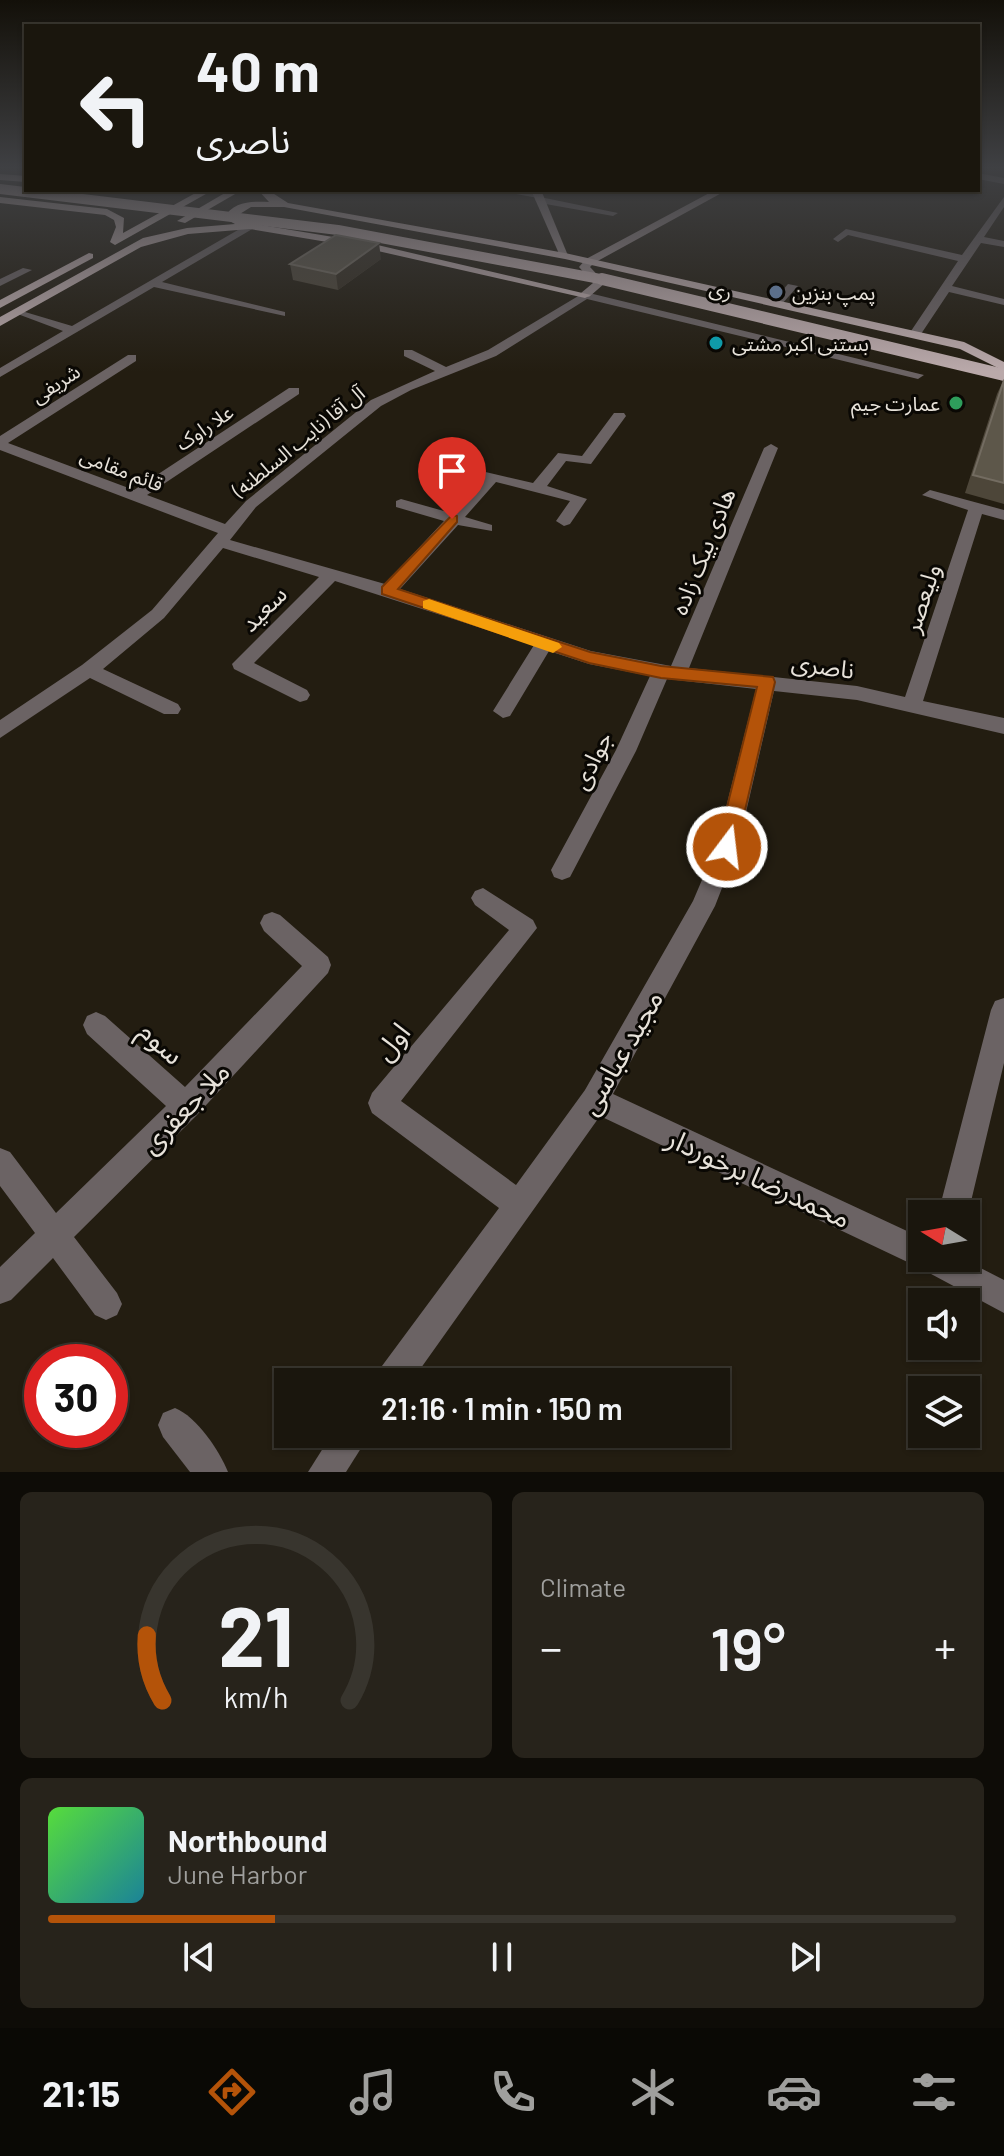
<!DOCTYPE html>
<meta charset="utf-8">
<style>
body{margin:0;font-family:Barlow,"Noto Sans Arabic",sans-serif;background:#27231b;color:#f1f3f6;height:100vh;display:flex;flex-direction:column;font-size:30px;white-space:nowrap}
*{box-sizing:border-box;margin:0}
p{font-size:26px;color:#9f9f9d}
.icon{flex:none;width:44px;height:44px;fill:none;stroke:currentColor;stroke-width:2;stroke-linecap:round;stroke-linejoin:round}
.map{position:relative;height:1472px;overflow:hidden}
.sheet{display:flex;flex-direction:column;gap:20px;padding:20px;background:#0e0c07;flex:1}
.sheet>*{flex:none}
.hud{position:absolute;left:24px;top:24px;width:956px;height:168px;border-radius:0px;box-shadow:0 2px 6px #0004,0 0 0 2px #38352e;background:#1a160d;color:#f1f3f6;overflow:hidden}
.needle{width:52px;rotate:281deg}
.tools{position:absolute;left:908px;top:1200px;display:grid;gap:16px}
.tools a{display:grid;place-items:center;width:72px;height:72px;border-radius:0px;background:#1a160d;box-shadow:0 2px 6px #0004,0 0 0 2px #38352e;font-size:40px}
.speed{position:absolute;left:24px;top:1344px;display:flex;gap:16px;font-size:40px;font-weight:700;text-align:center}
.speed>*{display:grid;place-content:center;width:104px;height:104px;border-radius:50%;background:#1a160d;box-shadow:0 2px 6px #0004,0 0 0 2px #38352e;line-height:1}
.speed .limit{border:12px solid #d22;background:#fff;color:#111}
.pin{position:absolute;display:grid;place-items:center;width:68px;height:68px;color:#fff;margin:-82px -34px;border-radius:50% 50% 50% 0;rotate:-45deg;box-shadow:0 0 8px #0007}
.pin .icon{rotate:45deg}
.me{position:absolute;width:88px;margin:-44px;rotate:15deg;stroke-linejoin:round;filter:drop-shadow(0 0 6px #0008)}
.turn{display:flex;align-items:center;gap:28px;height:168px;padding:0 40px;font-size:36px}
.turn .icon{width:104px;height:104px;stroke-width:2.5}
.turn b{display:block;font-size:56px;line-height:68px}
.big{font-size:60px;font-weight:600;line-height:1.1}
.sheet .widget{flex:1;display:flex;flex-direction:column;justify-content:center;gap:12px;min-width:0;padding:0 28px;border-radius:12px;background:#27231b}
.sheet .dial{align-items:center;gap:0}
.dial svg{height:208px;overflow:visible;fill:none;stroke:#38352e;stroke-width:7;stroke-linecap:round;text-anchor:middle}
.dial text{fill:#f1f3f6;stroke:none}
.song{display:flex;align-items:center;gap:24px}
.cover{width:96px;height:96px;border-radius:12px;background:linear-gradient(135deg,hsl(110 70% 55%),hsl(190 70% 35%))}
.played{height:8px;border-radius:4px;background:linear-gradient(90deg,#b45309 25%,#38352e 25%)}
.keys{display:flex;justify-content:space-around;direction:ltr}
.heat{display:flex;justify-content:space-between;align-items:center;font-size:44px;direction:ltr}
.sheet .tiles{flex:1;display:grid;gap:20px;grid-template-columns:1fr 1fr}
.widget:last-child{grid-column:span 2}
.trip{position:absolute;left:274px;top:1368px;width:456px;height:80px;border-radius:0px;background:#1a160d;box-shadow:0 2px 6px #0004,0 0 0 2px #38352e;font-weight:600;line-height:80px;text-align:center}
.tab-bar{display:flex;height:128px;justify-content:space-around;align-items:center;background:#0a0905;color:#9f9f9d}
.tab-bar .icon{width:56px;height:56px}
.tab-bar .current{color:#b45309}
.tab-bar b{font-size:36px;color:#f1f3f6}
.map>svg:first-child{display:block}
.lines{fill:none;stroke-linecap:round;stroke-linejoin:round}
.street{fill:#6b6364;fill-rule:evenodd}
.secondary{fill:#978a8b;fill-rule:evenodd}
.primary{fill:#baa9aa;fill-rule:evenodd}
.primary-bridge-far1{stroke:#baa9aa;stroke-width:10}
.primary-bridge{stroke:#baa9aa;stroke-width:12}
.wall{fill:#4d4639}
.shaded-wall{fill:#352e22}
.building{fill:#5d574a;stroke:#736c61;stroke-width:2}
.route{fill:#b45309;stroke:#753606;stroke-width:2}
.slow{fill:#f59e0b}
.service-dot{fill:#5c6f8a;stroke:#0a0804;stroke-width:3}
.culture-dot{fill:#0f9aa8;stroke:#0a0804;stroke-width:3}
.leisure-dot{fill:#2e9e5b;stroke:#0a0804;stroke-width:3}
.labels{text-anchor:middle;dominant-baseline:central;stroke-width:6;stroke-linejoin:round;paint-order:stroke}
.far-street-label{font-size:20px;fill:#e7e2da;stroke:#0a0804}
.far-poi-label{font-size:20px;fill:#e7e2da;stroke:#0a0804;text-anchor:start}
.street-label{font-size:24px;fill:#e7e2da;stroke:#0a0804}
.near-street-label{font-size:28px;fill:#e7e2da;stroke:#0a0804}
</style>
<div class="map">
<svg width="1004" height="1472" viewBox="0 0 1004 1472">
<rect width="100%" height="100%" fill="#231d11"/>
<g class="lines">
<!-- street -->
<g class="street">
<polygon points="978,173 1004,178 1004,184 978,179"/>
<polygon points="495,190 538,192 543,195 540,197 618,213 613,216 540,203 535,200 538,198"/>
<polygon points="1004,197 1004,207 984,237 1004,241 1004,247 981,243 952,286 1004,299 1004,305 949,292 919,337 915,338 909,334 958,261 848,235 838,242 833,239 846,229 962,255"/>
<polygon points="250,223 254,228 162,282 285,312 285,316 154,287 0,377 0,368 63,331 15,313 15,309 72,326"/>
<polygon points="23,268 32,270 0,286 0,279"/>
<polygon points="788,284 798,286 781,305 773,305 773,301"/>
<polygon points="585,292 924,375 918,379 587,299 496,356 411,390 381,406 256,507 230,540 385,584 444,521 396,507 396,501 401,499 451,513 483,479 443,468 443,462 533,483 558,453 582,456 614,413 624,413 626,416 591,464 566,461 547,486 587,499 570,524 564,526 556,521 570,501 496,482 465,517 492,525 492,531 458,525 400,589 591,651 671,666 764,448 771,444 778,448 689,668 857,686 905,697 968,510 922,495 930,490 1004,510 1004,520 982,514 923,701 1004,718 1004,734 857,700 774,691 738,847 715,906 613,1094 922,1238 922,1258 961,1258 1004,1280 1004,1313 918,1267 600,1116 411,1382 375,1382 379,1370 499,1208 372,1113 368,1103 372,1093 509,930 475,905 471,898 475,891 483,888 533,920 537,928 401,1101 516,1185 585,1090 693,901 716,847 756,689 667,679 636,751 570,877 562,880 554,877 551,870 616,750 650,676 589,664 549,651 510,716 503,718 493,711 534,645 335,581 254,663 307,690 310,695 307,700 300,702 234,669 232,664 319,577 223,548 164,618 103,669 178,704 181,709 178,714 164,714 90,678 0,738 0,720 82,665 152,610 218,533 0,450 0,436 128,355 136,355 136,361 8,443 134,490 289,388 299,388 299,394 147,495 225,524 246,501 371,400 435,371 404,356 404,350 412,350 446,367 488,350"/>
<polygon points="272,912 280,915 328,957 331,965 328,973 196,1116 74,1237 117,1293 122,1304 117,1315 106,1320 95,1315 53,1258 11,1300 0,1304 0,1267 35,1233 0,1186 0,1148 10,1152 56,1213 166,1106 87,1034 83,1025 87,1016 96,1012 105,1016 185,1087 302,966 264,931 260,923 264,915"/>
<polygon points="1004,998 1004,1063 968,1214 966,1218 966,1214 938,1214 991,1010 995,1001"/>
<path d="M175 1408C197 1417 219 1450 228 1472H190L163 1437 158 1425 163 1413Z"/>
<polygon points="332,1434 370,1434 346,1472 308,1472"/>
</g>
<!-- secondary -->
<g class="secondary">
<polygon points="531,190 541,190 569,258 560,256"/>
<polygon points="715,190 727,190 594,263 590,267 605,283 589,297 581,297 581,293 593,283 579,267 586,259"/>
</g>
<!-- primary -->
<g class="primary">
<polygon points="0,174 26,176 26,182 0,180"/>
<polygon points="201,190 213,190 115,245 110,242 116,227 114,220 105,215 0,203 0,197 107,209 124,218 123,233"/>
<polygon points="230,190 242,190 185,223 177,221"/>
<path d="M258 190H268L288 203 565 253 964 342 1004 362V371L960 349 565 259 284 207H251L235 217 250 223 369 243 591 295 585 298 369 249 250 229 188 234 141 247 0 326V317L143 238 187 228 235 224 224 218C233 201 252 201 269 202Z"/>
<polygon points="89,253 93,254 93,258 0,308 0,300"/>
</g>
<!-- primary-bridge-far1 -->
<polyline class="primary-bridge-far1" points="0,189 338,230 611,281"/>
<!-- primary-bridge -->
<polyline class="primary-bridge" points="602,279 1004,375"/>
</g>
<!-- wall -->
<g class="wall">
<polygon points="381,259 338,290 293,280 290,264"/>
<polygon points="1004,379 1004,504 965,493 997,394"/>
</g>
<!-- shaded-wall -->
<polygon class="shaded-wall" points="379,243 381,259 338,290 336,274"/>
<!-- building -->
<g class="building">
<polygon points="336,235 379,243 336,274 290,264"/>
<polygon points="1004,380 1004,483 973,475"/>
</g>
<!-- sky -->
<linearGradient id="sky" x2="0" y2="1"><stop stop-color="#131009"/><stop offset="0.45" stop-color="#3f4043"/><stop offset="1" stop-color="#3f4043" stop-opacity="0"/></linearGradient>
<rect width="1004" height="372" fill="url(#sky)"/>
<!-- route -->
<polygon class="route" points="452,515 457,516 457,522 398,589 590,652 661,666 773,677 775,682 735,853 720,853 717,847 757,687 661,678 589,663 382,594 382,587"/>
<!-- slow -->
<polygon class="slow" points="429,599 559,643 562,647 553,653 423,608 423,601"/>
<!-- markers -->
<circle class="service-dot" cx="776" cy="292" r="8"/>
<circle class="culture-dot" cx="716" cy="343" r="8"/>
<circle class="leisure-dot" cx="956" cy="403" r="8"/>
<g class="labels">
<!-- far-street labels -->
<g class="far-street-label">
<text transform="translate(721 289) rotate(13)">ری</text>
<text transform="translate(55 383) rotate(-33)">شریفی</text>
<text transform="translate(204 427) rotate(-34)">علا راوک</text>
<text transform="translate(298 441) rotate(-39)">آل آقا (نایب السلطنه)</text>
<text transform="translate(122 469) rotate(21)">قائم مقامی</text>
</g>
<!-- far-poi labels -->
<g class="far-poi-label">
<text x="792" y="292">پمپ بنزین</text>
<text x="732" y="343">بستنی اکبر مشتی</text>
<text x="940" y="403" text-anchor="end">عمارت جیم</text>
</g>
<!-- street labels -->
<g class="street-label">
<text transform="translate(702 551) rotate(-68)">هادی بیک زاده</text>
<text transform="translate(921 598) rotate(-72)">ولیعصر</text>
<text transform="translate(263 608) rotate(-45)">سعید</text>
<text transform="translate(823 665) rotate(8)">ناصری</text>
<text transform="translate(591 760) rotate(-63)">جوادی</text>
</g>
<!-- near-street labels -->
<g class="near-street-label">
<text transform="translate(391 1041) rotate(-51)">اول</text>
<text transform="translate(162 1042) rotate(42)">سوم</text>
<text transform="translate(620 1052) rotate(-60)">مجید عباسی</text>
<text transform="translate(184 1107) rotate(-46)">ملا جعفری</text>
<text transform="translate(759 1177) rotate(25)">محمدرضا برخوردار</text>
</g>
</g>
</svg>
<div class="tools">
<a><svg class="needle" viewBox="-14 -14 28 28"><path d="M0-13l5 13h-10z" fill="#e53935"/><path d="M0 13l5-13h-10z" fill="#9f9f9d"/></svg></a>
<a><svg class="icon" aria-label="sound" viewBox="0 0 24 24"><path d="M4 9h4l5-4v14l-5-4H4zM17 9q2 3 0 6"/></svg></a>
<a><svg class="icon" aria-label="layers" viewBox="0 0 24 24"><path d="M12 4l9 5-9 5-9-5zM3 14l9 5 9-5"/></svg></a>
</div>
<div class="speed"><div class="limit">30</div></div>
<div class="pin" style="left:452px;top:519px;background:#d93025"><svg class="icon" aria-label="arrive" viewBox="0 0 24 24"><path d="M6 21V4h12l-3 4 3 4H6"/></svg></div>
<svg class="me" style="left:727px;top:847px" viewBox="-20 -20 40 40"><circle r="17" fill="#b45309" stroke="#fff" stroke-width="3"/><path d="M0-11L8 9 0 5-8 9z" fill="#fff"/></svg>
<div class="trip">21:16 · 1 min · 150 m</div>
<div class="hud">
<div class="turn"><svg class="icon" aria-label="left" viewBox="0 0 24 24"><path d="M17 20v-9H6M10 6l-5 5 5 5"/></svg><div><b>40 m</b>ناصری</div></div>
</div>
</div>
<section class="sheet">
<div class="tiles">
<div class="widget dial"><svg viewBox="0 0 100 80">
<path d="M14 69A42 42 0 1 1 86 69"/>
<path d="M14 69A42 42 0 0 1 8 44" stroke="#b45309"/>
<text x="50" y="56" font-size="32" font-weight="700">21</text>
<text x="50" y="72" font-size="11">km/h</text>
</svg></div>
<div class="widget"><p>Climate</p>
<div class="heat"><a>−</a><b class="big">19°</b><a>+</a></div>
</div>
<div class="widget">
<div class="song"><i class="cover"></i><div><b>Northbound</b><p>June Harbor</p></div></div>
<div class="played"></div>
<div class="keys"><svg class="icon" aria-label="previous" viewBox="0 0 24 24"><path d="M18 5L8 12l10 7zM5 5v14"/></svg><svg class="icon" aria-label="pause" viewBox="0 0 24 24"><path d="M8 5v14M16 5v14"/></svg><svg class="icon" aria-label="next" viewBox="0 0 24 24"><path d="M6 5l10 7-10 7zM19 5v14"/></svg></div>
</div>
</div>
</section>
<nav class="tab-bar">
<b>21:15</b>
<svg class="icon current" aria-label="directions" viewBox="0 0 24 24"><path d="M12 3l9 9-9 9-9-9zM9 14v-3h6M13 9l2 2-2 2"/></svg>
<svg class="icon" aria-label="music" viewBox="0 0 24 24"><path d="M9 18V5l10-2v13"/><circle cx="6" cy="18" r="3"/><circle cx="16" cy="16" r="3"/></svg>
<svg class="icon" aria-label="phone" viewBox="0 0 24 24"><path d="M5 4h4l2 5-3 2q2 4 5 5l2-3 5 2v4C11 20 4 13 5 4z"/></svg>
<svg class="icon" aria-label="climate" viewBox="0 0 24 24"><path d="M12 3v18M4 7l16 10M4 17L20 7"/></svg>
<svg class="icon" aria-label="car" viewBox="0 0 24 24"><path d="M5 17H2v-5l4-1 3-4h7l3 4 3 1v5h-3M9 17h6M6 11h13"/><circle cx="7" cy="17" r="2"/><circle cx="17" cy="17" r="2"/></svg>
<svg class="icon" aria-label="filters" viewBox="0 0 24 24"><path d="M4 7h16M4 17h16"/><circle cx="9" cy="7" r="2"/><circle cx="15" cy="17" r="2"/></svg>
</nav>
